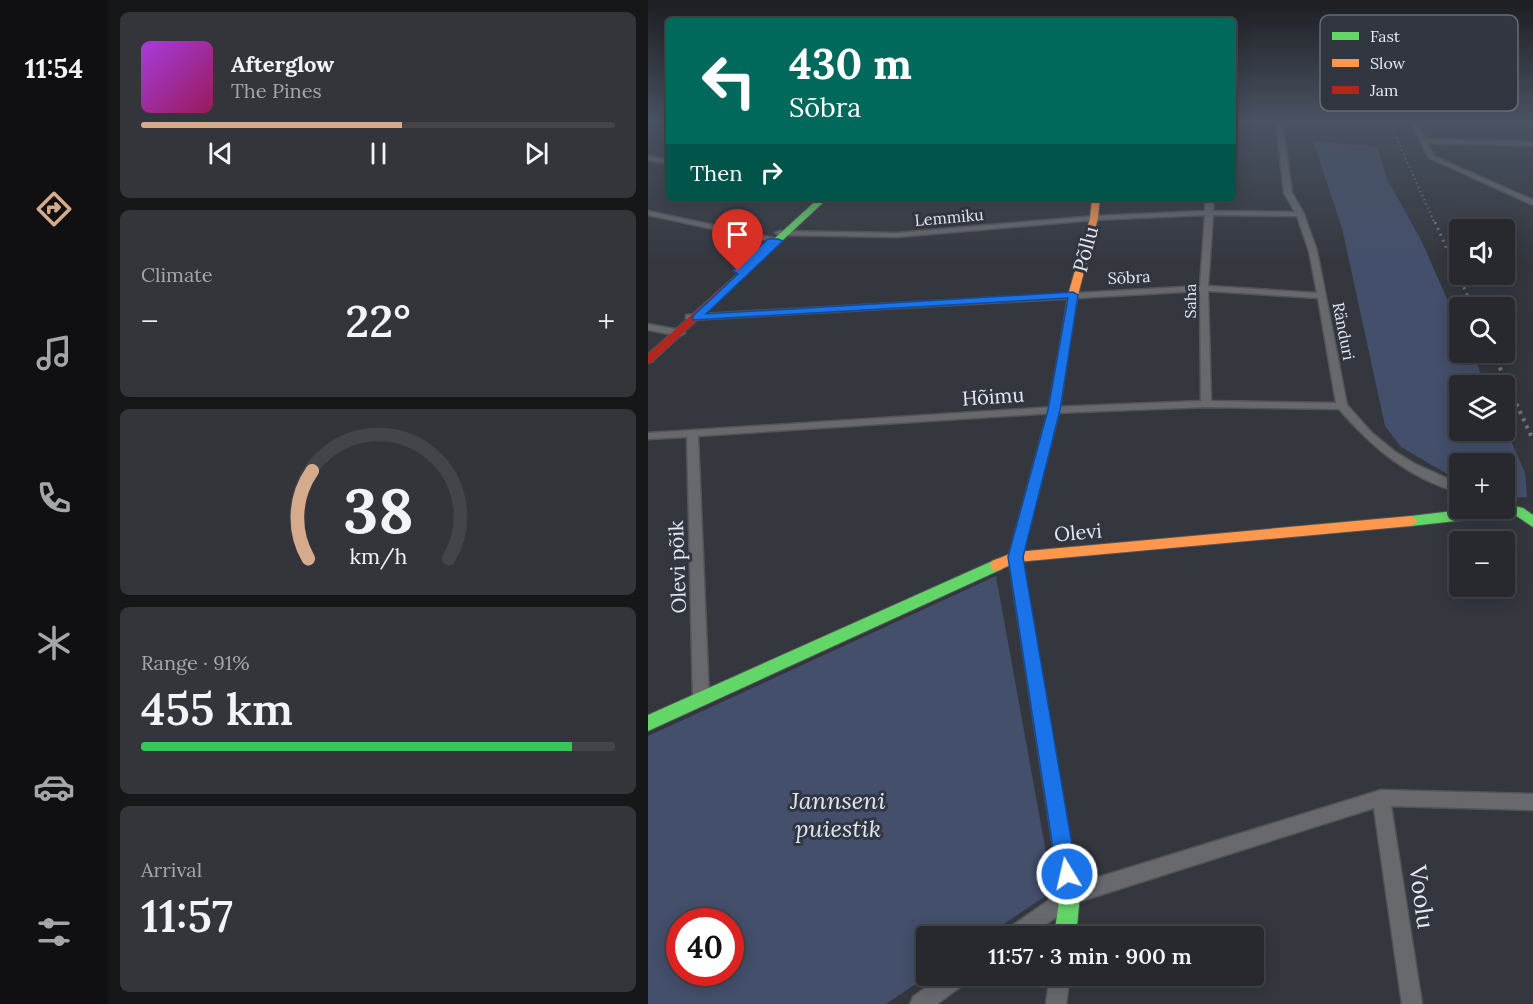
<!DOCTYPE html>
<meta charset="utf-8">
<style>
body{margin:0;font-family:Lora,serif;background:#33353a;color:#f1f3f6;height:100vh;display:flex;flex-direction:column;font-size:22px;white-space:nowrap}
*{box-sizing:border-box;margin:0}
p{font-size:20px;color:#a4a6aa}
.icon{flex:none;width:33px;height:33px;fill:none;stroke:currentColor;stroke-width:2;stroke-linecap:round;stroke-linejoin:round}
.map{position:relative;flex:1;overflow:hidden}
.side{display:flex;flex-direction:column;gap:12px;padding:12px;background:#151719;width:540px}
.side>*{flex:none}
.banner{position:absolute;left:18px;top:18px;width:570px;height:183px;border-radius:6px;box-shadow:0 3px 15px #0003,0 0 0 2px #43454a;background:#00695c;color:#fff;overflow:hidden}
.fabs{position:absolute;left:801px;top:219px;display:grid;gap:12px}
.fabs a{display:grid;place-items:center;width:66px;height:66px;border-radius:6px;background:#27292e;box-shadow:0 3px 15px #0003,0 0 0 2px #43454a;font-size:30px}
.speed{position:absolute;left:18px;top:908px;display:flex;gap:12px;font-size:30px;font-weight:700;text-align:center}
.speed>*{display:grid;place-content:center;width:78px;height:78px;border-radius:50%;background:#27292e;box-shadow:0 3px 15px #0003,0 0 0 2px #43454a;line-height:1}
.speed .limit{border:9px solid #d22;background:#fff;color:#111}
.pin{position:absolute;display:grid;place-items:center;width:51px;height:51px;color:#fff;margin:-62px -26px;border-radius:50% 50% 50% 0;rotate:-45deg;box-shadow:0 0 6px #0007}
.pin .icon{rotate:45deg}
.me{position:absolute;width:66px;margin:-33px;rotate:351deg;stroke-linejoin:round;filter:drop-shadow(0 0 4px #0008)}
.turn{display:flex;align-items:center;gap:21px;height:126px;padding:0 24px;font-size:27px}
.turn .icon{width:78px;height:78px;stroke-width:2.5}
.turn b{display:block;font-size:42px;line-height:51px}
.then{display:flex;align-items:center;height:57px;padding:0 24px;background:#0003;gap:12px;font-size:22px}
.big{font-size:45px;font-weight:600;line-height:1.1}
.side .card{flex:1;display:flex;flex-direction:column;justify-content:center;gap:9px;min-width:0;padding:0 21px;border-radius:9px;background:#33353a}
.side .dial{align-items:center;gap:0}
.dial svg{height:156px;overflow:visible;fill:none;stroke:#43454a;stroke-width:7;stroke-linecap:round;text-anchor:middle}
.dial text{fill:#f1f3f6;stroke:none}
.song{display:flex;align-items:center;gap:18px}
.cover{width:72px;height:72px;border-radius:9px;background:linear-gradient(135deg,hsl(280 70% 55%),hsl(330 70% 35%))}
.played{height:6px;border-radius:3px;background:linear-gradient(90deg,#d6ab8b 55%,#43454a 55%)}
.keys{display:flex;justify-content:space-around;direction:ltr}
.heat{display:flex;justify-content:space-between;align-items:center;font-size:33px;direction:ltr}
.charge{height:9px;border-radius:4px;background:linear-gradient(90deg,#34c759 91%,#43454a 0)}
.trip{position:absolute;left:268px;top:926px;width:348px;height:60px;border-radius:6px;background:#27292e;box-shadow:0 3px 15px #0003,0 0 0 2px #43454a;font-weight:600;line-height:60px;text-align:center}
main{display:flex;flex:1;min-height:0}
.dock{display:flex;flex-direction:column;width:108px;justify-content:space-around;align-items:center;background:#101012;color:#a4a6aa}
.dock .icon{width:42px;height:42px}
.dock .on{color:#d6ab8b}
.dock b{font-size:27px;color:#f1f3f6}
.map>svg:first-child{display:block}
.green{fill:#444f6b;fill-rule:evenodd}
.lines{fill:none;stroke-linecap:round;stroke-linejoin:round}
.street-casing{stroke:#515459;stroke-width:3}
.fast-casing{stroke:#515459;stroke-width:2}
.slow-casing{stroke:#515459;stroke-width:2}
.jam-casing{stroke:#515459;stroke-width:2}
.street{fill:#68696c;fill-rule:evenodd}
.fast{fill:#63d668;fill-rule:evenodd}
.slow{fill:#ff974d;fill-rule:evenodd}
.jam{fill:#b3261e;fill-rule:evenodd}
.rail-far2{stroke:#737479;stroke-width:2;stroke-dasharray:1.5 3;stroke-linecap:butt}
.rail-far1{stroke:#737479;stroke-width:3;stroke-dasharray:2 4.5;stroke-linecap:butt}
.rail{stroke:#737479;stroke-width:4;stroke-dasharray:3 5;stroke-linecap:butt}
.route{fill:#1a73e8;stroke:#114b97;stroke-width:1.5}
.labels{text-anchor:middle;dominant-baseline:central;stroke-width:6;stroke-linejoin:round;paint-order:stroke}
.far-street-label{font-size:16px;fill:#e4e8ef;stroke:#313641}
.street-label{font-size:20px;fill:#e4e8ef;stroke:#313641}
.near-park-label{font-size:24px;font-style:italic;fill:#dee4f3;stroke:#313641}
.near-street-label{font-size:24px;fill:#e4e8ef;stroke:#313641}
.key{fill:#313641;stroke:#676b75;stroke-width:1.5}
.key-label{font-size:16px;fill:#e4e8ef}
</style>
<main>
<nav class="dock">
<b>11:54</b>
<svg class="icon on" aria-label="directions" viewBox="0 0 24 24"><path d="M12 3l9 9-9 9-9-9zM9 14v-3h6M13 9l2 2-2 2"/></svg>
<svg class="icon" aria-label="music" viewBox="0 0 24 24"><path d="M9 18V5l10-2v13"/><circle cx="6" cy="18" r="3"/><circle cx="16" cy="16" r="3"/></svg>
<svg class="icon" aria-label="phone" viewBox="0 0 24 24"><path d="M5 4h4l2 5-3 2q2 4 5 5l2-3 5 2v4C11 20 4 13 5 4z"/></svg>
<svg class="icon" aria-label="climate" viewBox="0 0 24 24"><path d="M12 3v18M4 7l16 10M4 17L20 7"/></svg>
<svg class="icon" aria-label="car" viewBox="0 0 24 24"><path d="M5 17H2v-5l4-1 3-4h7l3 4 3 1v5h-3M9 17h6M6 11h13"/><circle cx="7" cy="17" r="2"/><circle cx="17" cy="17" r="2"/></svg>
<svg class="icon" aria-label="filters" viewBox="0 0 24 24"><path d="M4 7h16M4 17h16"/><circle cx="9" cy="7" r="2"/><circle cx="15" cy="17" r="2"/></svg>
</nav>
<section class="side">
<div class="card">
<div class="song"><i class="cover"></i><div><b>Afterglow</b><p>The Pines</p></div></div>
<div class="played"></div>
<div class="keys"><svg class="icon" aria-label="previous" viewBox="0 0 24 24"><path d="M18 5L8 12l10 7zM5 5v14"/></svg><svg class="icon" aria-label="pause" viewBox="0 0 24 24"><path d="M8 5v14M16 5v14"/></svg><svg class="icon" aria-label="next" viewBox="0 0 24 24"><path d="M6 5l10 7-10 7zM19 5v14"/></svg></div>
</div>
<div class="card"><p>Climate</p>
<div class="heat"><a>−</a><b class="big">22°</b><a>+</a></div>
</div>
<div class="card dial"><svg viewBox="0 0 100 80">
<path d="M14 69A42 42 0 1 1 86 69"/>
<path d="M14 69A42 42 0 0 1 16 24" stroke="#d6ab8b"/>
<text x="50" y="56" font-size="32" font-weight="700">38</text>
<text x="50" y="72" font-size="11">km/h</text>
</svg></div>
<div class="card"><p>Range · 91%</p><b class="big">455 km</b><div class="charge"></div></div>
<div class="card"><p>Arrival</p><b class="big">11:57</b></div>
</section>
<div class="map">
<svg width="885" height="1004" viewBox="0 0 885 1004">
<rect width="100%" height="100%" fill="#34373e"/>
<!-- green -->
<g class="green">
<polygon points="665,141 729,147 739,179 773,240 811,326 812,352 824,353 838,385 812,386 812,430 856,430 857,427 877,473 879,497 857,498 856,464 812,464 811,481 753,447 737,426 694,228"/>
<path d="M348 576 405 891 338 936H279V975H281L238 1004H0V736ZM32 921H82V972H32Z"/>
</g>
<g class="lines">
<!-- street casing -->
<g class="street-casing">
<g id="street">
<path d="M628 121H634L644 193 656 214 669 251 699 405 724 433 746 451 767 464 812 484V493C759 477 726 449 691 409L558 407 406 413 50 436 61 699 58 704 53 706 48 704 45 699 39 437 0 439V433L406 407 553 401 552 291 41 320 38 319V315L552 286 557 215 446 220 249 237 131 235 127 233 131 231 249 233 446 216 557 211 558 198H566L565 211 647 212 636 193ZM565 215 649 216 661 251 669 293 560 286ZM560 291 670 298 688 403 563 401Z"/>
<polygon points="762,121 768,121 777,139 885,142 885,146 779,143 786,156 885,200 885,205 781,158"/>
<polygon points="0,156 21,160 21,164 0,160"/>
<polygon points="0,211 130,239 134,241 130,243 0,215"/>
<polygon points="0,324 32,330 37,333 32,336 0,330"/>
<polygon points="733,790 885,794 885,810 743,806 774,1004 754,1004 726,808 427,903 382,936 357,936 359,929 422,886"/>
<polygon points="295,975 322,975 319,982 289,1004 262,1004 265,997"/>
<polygon points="402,975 422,975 418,1004 398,1004"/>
</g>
</g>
<!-- fast casing -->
<g class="fast-casing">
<g id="fast">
<polygon points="876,121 883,121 885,129"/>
<polygon points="171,198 180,198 108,265 102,265 102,261"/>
<polygon points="416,346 421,349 412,410 374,557 432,895 428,936 406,936 412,895 360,557 400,410 411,349"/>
<polygon points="861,505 875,508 885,515 885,527 867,515 861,515 763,526 756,521 763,516 831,508 856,508 856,506"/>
<polygon points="349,559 354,561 356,565 354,569 0,731 0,715"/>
</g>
</g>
<!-- slow casing -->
<g class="slow-casing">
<g id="slow">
<polygon points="444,198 452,198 450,218 430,295 421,349 416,352 411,349 420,295 442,218"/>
<polygon points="763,516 770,521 763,526 369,562 349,571 344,569 342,565 344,561 367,552"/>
</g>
</g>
<!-- jam casing -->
<g class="jam-casing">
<polygon id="jam" points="105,260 110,263 108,265 4,362 0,363 0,354"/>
</g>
<!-- street -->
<use href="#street" class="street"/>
<!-- fast -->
<use href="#fast" class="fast"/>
<!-- slow -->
<use href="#slow" class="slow"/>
<!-- jam -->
<use href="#jam" class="jam"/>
<!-- rail-far2 -->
<polyline class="rail-far2" points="741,121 787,224"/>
<!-- rail-far1 -->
<g class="rail-far1">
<polyline points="787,222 825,308"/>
<polyline points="845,352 846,354"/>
</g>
<!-- rail -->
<polyline class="rail" points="845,353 885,440"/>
</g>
<!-- sky -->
<linearGradient id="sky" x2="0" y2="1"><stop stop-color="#1d1e22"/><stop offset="0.46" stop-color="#4a5363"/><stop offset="1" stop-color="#4a5363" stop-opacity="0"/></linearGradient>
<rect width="885" height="262" fill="url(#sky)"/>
<!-- route -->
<polygon class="route" points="120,239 130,239 135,241 58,314 425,292 430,295 412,410 375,557 429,874 426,881 419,884 412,881 409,874 360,557 400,410 420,298 45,320 45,316 90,274 85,271 87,269"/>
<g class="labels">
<!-- far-street labels -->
<g class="far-street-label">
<text transform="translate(301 217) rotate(-5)">Lemmiku</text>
<text transform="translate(481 277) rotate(-3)">Sõbra</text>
<text transform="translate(542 301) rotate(-90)">Saha</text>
<text transform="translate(696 331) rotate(79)">Ränduri</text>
</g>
<!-- street labels -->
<g class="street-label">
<text transform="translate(437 249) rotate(-75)">Põllu</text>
<text transform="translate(345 396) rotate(-4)">Hõimu</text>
<text transform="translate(430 532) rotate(-5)">Olevi</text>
<text transform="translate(29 567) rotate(-92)">Olevi põik</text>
</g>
<!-- near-park labels -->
<g class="near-park-label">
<text x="190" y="800">Jannseni<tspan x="190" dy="28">puiestik</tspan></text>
</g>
<!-- near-street labels -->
<g class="near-street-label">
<text transform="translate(774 897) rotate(82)">Voolu</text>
</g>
</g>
<!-- legend -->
<rect x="672" y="15" width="198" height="96" rx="9" class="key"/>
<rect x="684" y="32" width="27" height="8" fill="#63d668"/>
<rect x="684" y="59" width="27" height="8" fill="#ff974d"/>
<rect x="684" y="86" width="27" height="8" fill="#b3261e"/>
<g class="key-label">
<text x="722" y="42">Fast</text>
<text x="722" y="69">Slow</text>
<text x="722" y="96">Jam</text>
</g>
</svg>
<div class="fabs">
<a><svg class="icon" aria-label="sound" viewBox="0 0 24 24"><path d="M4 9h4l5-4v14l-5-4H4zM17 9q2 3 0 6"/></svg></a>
<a><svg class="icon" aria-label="search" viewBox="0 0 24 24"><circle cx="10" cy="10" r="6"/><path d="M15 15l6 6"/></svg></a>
<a><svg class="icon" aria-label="layers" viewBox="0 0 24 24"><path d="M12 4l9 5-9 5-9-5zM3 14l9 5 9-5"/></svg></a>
<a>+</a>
<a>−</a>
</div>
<div class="speed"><div class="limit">40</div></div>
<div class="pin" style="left:90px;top:271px;background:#d93025"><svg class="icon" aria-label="arrive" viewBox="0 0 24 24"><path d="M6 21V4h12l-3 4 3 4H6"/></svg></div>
<svg class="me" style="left:419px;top:874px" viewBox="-20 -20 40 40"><circle r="17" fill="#1a73e8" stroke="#fff" stroke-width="3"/><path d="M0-11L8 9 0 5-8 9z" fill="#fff"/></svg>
<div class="trip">11:57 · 3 min · 900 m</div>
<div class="banner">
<div class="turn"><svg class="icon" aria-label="left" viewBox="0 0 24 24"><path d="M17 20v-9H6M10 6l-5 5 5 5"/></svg><div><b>430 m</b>Sõbra</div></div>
<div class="then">Then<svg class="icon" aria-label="right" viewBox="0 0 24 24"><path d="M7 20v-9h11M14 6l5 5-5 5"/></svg></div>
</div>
</div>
</main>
